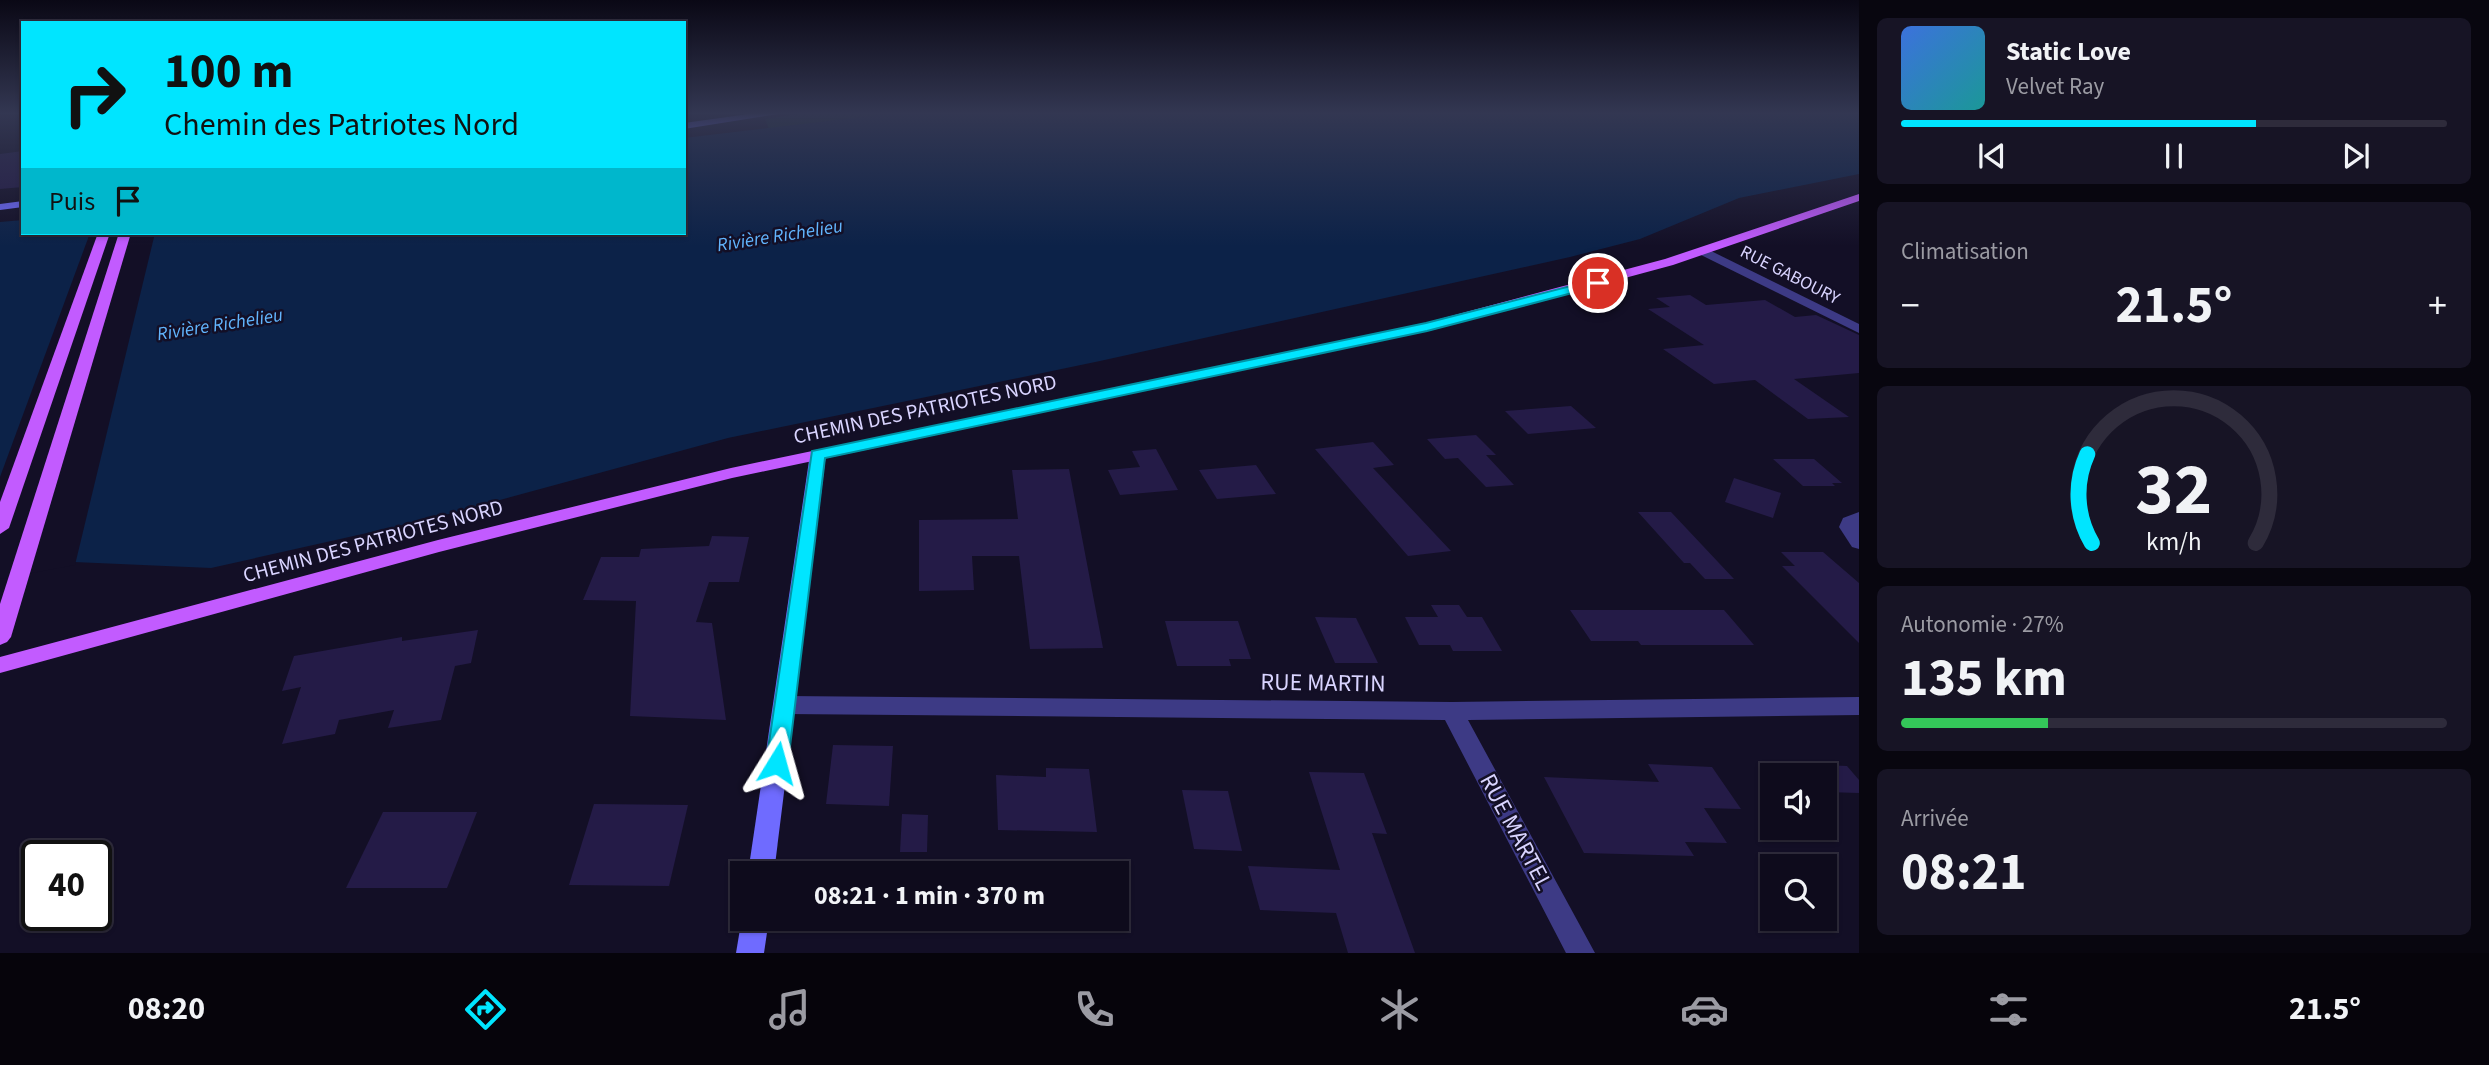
<!DOCTYPE html>
<html lang="fr">
<meta charset="utf-8">
<style>
body{margin:0;font-family:"Source Sans 3",sans-serif;background:#171425;color:#f1f3f6;height:100vh;display:flex;flex-direction:column;font-size:26px;white-space:nowrap}
*{box-sizing:border-box;margin:0}
p{font-size:23px;color:#9b9ba3}
.icon{flex:none;width:38px;height:38px;fill:none;stroke:currentColor;stroke-width:2;stroke-linecap:round;stroke-linejoin:round}
.map{position:relative;flex:1;overflow:hidden}
.sheet{display:flex;flex-direction:column;gap:18px;padding:18px;background:#08060f;width:630px}
.sheet>*{flex:none}
.banner{position:absolute;left:21px;top:21px;width:665px;height:214px;border-radius:0px;box-shadow:0 2px 5px #0004,0 0 0 2px #2e2b3b;background:#00e5ff;color:#111;overflow:hidden}
.tools{position:absolute;left:1760px;top:763px;display:grid;gap:14px}
.tools a{display:grid;place-items:center;width:77px;height:77px;border-radius:0px;background:#0e0b1c;box-shadow:0 2px 5px #0004,0 0 0 2px #2e2b3b;font-size:35px}
.speed{position:absolute;left:21px;top:840px;display:flex;gap:14px;font-size:35px;font-weight:700;text-align:center}
.speed>*{display:grid;place-content:center;width:91px;height:91px;border-radius:50%;background:#0e0b1c;box-shadow:0 2px 5px #0004,0 0 0 2px #2e2b3b;line-height:1}
.speed .limit{border:4px solid #111;border-radius:10px;background:#fff;color:#111}
.pin{position:absolute;display:grid;place-items:center;width:60px;height:60px;color:#fff;margin:-30px;border:4px solid #fff;border-radius:50%;box-shadow:0 2px 7px #0007}
.me{position:absolute;width:77px;margin:-38px;rotate:8deg;stroke-linejoin:round;filter:drop-shadow(0 0 5px #0008)}
.turn{display:flex;align-items:center;gap:24px;height:147px;padding:0 28px;font-size:32px}
.turn .icon{width:91px;height:91px;stroke-width:2.5}
.turn b{display:block;font-size:49px;line-height:60px}
.then{display:flex;align-items:center;height:66px;padding:0 28px;background:#0003;gap:14px;font-size:26px}
.big{font-size:52px;font-weight:700;line-height:1.1}
.sheet .tile{flex:1;display:flex;flex-direction:column;justify-content:center;gap:10px;min-width:0;padding:0 24px;border-radius:10px;background:#171425}
.sheet .dial{align-items:center;gap:0}
.dial svg{height:182px;overflow:visible;fill:none;stroke:#2e2b3b;stroke-width:7;stroke-linecap:round;text-anchor:middle}
.dial text{fill:#f1f3f6;stroke:none}
.song{display:flex;align-items:center;gap:21px}
.cover{width:84px;height:84px;border-radius:10px;background:linear-gradient(135deg,hsl(220 70% 55%),hsl(180 70% 35%))}
.played{height:7px;border-radius:4px;background:linear-gradient(90deg,#00e5ff 65%,#2e2b3b 65%)}
.keys{display:flex;justify-content:space-around;direction:ltr}
.heat{display:flex;justify-content:space-between;align-items:center;font-size:38px;direction:ltr}
.charge{height:10px;border-radius:5px;background:linear-gradient(90deg,#34c759 27%,#2e2b3b 0)}
.trip{position:absolute;left:730px;top:861px;width:399px;height:70px;border-radius:0px;background:#0e0b1c;box-shadow:0 2px 5px #0004,0 0 0 2px #2e2b3b;font-weight:700;line-height:70px;text-align:center}
.menu{display:flex;height:112px;justify-content:space-around;align-items:center;background:#06040b;color:#9b9ba3}
.menu .icon{width:49px;height:49px}
.menu .on{color:#00e5ff}
.menu b{font-size:32px;color:#f1f3f6}
main{display:flex;flex:1;min-height:0}
.map>svg:first-child{display:block}
.green{fill:#12302f}
.water{fill:#0c2248}
.pier{fill:#130f26}
.building{fill:#241b47}
.lines{fill:none;stroke-linecap:round;stroke-linejoin:round}
.street{fill:#3d3a85;fill-rule:evenodd}
.secondary{fill:#6f6bff;fill-rule:evenodd}
.primary{fill:#c25bff;fill-rule:evenodd}
.route{fill:#00e5ff;stroke:#0095a6;stroke-width:2}
.labels{text-anchor:middle;dominant-baseline:central;stroke-width:5;stroke-linejoin:round;paint-order:stroke}
.far-street-label{font-size:18px;fill:#d9d4ff;stroke:#130f26}
.far-water-label{font-size:19px;font-style:italic;fill:#62b6ff;stroke:#130f26}
.street-label{font-size:21px;fill:#d9d4ff;stroke:#130f26}
.near-street-label{font-size:24px;fill:#d9d4ff;stroke:#130f26}
</style>
<main>
<div class="map">
<svg width="1859" height="953" viewBox="0 0 1859 953">
<rect width="100%" height="100%" fill="#130f26"/>
<!-- green -->
<polygon class="green" points="810,112 903,112 769,129 765,119"/>
<!-- water -->
<polygon class="water" points="903,112 1859,112 1859,174 1739,198 1640,239 1570,257 1100,361 728,438 434,518 211,568 74,562 0,575 0,222 23,220 23,233 684,233 684,138"/>
<!-- pier -->
<polygon class="pier" points="90,233 155,233 75,565 0,579 0,477"/>
<!-- building -->
<g class="building">
<polygon points="23,151 23,187 0,189 0,154"/>
<polygon points="1690,295 1706,305 1765,300 1795,317 1816,315 1859,335 1859,373 1794,379 1849,417 1808,419 1755,380 1714,384 1663,349 1704,345 1648,309 1670,307 1656,298"/>
<polygon points="1571,406 1596,428 1528,434 1505,411"/>
<polygon points="1476,435 1496,455 1486,455 1514,485 1486,487 1458,458 1445,459 1427,439"/>
<polygon points="1373,442 1394,465 1373,468 1451,551 1408,556 1315,449"/>
<polygon points="1156,449 1178,490 1120,495 1108,470 1140,467 1132,451"/>
<polygon points="1773,459 1814,459 1842,483 1832,483 1835,486 1803,486"/>
<polygon points="1256,465 1276,494 1217,499 1199,470"/>
<polygon points="1069,469 1103,648 1030,649 1019,556 972,556 974,590 919,591 919,520 1018,519 1012,470"/>
<polygon points="1734,478 1781,493 1773,518 1725,502"/>
<polygon points="1638,512 1671,512 1734,579 1705,579 1690,563 1684,563"/>
<polygon points="712,536 749,537 739,582 709,582 696,622 712,623 726,720 630,716 636,601 583,600 601,557 639,557 641,549 709,546"/>
<polygon points="1781,552 1823,552 1859,583 1859,643 1782,566 1795,566"/>
<polygon points="1431,605 1459,605 1467,617 1482,617 1502,651 1453,651 1450,645 1419,645 1405,617 1438,617"/>
<polygon points="1570,610 1724,610 1754,645 1641,645 1638,641 1591,641"/>
<polygon points="1315,617 1356,618 1378,663 1335,663"/>
<polygon points="1165,621 1238,621 1251,659 1229,659 1231,666 1177,666"/>
<polygon points="478,630 471,663 455,666 441,720 388,728 394,710 339,720 335,734 282,744 301,687 282,691 294,656 402,637 402,641"/>
<polygon points="833,745 893,746 889,806 826,804"/>
<polygon points="1648,764 1712,767 1741,809 1704,808 1727,843 1685,842 1694,856 1584,853 1544,777 1659,782"/>
<polygon points="1825,765 1847,766 1859,780 1859,793 1825,792"/>
<polygon points="1046,768 1089,769 1097,832 998,830 996,775 1046,777"/>
<polygon points="1309,772 1364,773 1387,834 1372,833 1415,953 1348,953 1336,913 1260,910 1248,866 1340,870"/>
<polygon points="1182,790 1228,791 1242,851 1194,849"/>
<polygon points="594,804 688,805 669,886 569,885"/>
<polygon points="383,812 477,812 447,888 346,888"/>
<polygon points="902,814 928,815 927,852 900,852"/>
</g>
<g class="lines">
<!-- street -->
<g class="street">
<polygon points="1705,248 1859,324 1859,333 1701,255 1701,249"/>
<polygon points="1859,512 1859,549 1852,547 1839,527 1843,518"/>
<polygon points="786,696 1452,702 1859,697 1859,715 1468,720 1595,953 1566,953 1445,720 786,714 778,711 775,705 778,699"/>
</g>
<!-- secondary -->
<g class="secondary">
<polygon points="763,112 791,112 684,129 684,123"/>
<polygon points="23,201 23,207 0,210 0,204"/>
<polygon points="818,449 826,454 774,873 748,873 810,454"/>
<polygon points="742,917 769,919 764,953 736,953"/>
</g>
<!-- primary -->
<g class="primary">
<polygon points="1859,194 1859,201 1673,265 1432,330 732,478 439,552 0,673 0,657 438,540 731,468 1425,323 1665,259"/>
<polygon points="98,233 110,233 9,528 0,534 0,502"/>
<polygon points="119,233 131,233 11,637 7,642 0,645 0,604"/>
</g>
</g>
<!-- sky -->
<linearGradient id="sky" x2="0" y2="1"><stop stop-color="#0a0815"/><stop offset="0.46" stop-color="#333752"/><stop offset="1" stop-color="#333752" stop-opacity="0"/></linearGradient>
<rect width="1859" height="246" fill="url(#sky)"/>
<!-- route -->
<polygon class="route" points="1598,279 1604,283 1603,285 1427,331 825,458 788,763 785,770 777,772 769,770 766,763 812,451 1426,323"/>
<g class="labels">
<!-- far-street labels -->
<g class="far-street-label">
<text transform="translate(1790 275) rotate(27)">RUE GABOURY</text>
</g>
<!-- far-water labels -->
<g class="far-water-label">
<text transform="translate(780 236) rotate(-9)">Rivière Richelieu</text>
<text transform="translate(220 325) rotate(-9)">Rivière Richelieu</text>
</g>
<!-- street labels -->
<g class="street-label">
<text transform="translate(925 409) rotate(-12)">CHEMIN DES PATRIOTES NORD</text>
<text transform="translate(373 541) rotate(-15)">CHEMIN DES PATRIOTES NORD</text>
</g>
<!-- near-street labels -->
<g class="near-street-label">
<text transform="translate(1323 683) rotate(1)">RUE MARTIN</text>
<text transform="translate(1516 832) rotate(62)">RUE MARTEL</text>
</g>
</g>
</svg>
<div class="tools">
<a><svg class="icon" aria-label="sound" viewBox="0 0 24 24"><path d="M4 9h4l5-4v14l-5-4H4zM17 9q2 3 0 6"/></svg></a>
<a><svg class="icon" aria-label="search" viewBox="0 0 24 24"><circle cx="10" cy="10" r="6"/><path d="M15 15l6 6"/></svg></a>
</div>
<div class="speed"><div class="limit">40</div></div>
<div class="pin" style="left:1598px;top:283px;background:#d93025"><svg class="icon" aria-label="arrive" viewBox="0 0 24 24"><path d="M6 21V4h12l-3 4 3 4H6"/></svg></div>
<svg class="me" style="left:777px;top:763px" viewBox="-20 -20 40 40"><path d="M0-17L14 15 0 8-14 15z" fill="#00e5ff" stroke="#fff" stroke-width="4"/></svg>
<div class="trip">08:21 · 1 min · 370 m</div>
<div class="banner">
<div class="turn"><svg class="icon" aria-label="right" viewBox="0 0 24 24"><path d="M7 20v-9h11M14 6l5 5-5 5"/></svg><div><b>100 m</b>Chemin des Patriotes Nord</div></div>
<div class="then">Puis<svg class="icon" aria-label="arrive" viewBox="0 0 24 24"><path d="M6 21V4h12l-3 4 3 4H6"/></svg></div>
</div>
</div>
<section class="sheet">
<div class="tile">
<div class="song"><i class="cover"></i><div><b>Static Love</b><p>Velvet Ray</p></div></div>
<div class="played"></div>
<div class="keys"><svg class="icon" aria-label="previous" viewBox="0 0 24 24"><path d="M18 5L8 12l10 7zM5 5v14"/></svg><svg class="icon" aria-label="pause" viewBox="0 0 24 24"><path d="M8 5v14M16 5v14"/></svg><svg class="icon" aria-label="next" viewBox="0 0 24 24"><path d="M6 5l10 7-10 7zM19 5v14"/></svg></div>
</div>
<div class="tile"><p>Climatisation</p>
<div class="heat"><a>−</a><b class="big">21.5°</b><a>+</a></div>
</div>
<div class="tile dial"><svg viewBox="0 0 100 80">
<path d="M14 69A42 42 0 1 1 86 69"/>
<path d="M14 69A42 42 0 0 1 12 30" stroke="#00e5ff"/>
<text x="50" y="56" font-size="32" font-weight="700">32</text>
<text x="50" y="72" font-size="11">km/h</text>
</svg></div>
<div class="tile"><p>Autonomie · 27%</p><b class="big">135 km</b><div class="charge"></div></div>
<div class="tile"><p>Arrivée</p><b class="big">08:21</b></div>
</section>
</main>
<nav class="menu">
<b>08:20</b>
<svg class="icon on" aria-label="directions" viewBox="0 0 24 24"><path d="M12 3l9 9-9 9-9-9zM9 14v-3h6M13 9l2 2-2 2"/></svg>
<svg class="icon" aria-label="music" viewBox="0 0 24 24"><path d="M9 18V5l10-2v13"/><circle cx="6" cy="18" r="3"/><circle cx="16" cy="16" r="3"/></svg>
<svg class="icon" aria-label="phone" viewBox="0 0 24 24"><path d="M5 4h4l2 5-3 2q2 4 5 5l2-3 5 2v4C11 20 4 13 5 4z"/></svg>
<svg class="icon" aria-label="climate" viewBox="0 0 24 24"><path d="M12 3v18M4 7l16 10M4 17L20 7"/></svg>
<svg class="icon" aria-label="car" viewBox="0 0 24 24"><path d="M5 17H2v-5l4-1 3-4h7l3 4 3 1v5h-3M9 17h6M6 11h13"/><circle cx="7" cy="17" r="2"/><circle cx="17" cy="17" r="2"/></svg>
<svg class="icon" aria-label="filters" viewBox="0 0 24 24"><path d="M4 7h16M4 17h16"/><circle cx="9" cy="7" r="2"/><circle cx="15" cy="17" r="2"/></svg>
<b>21.5°</b>
</nav>
